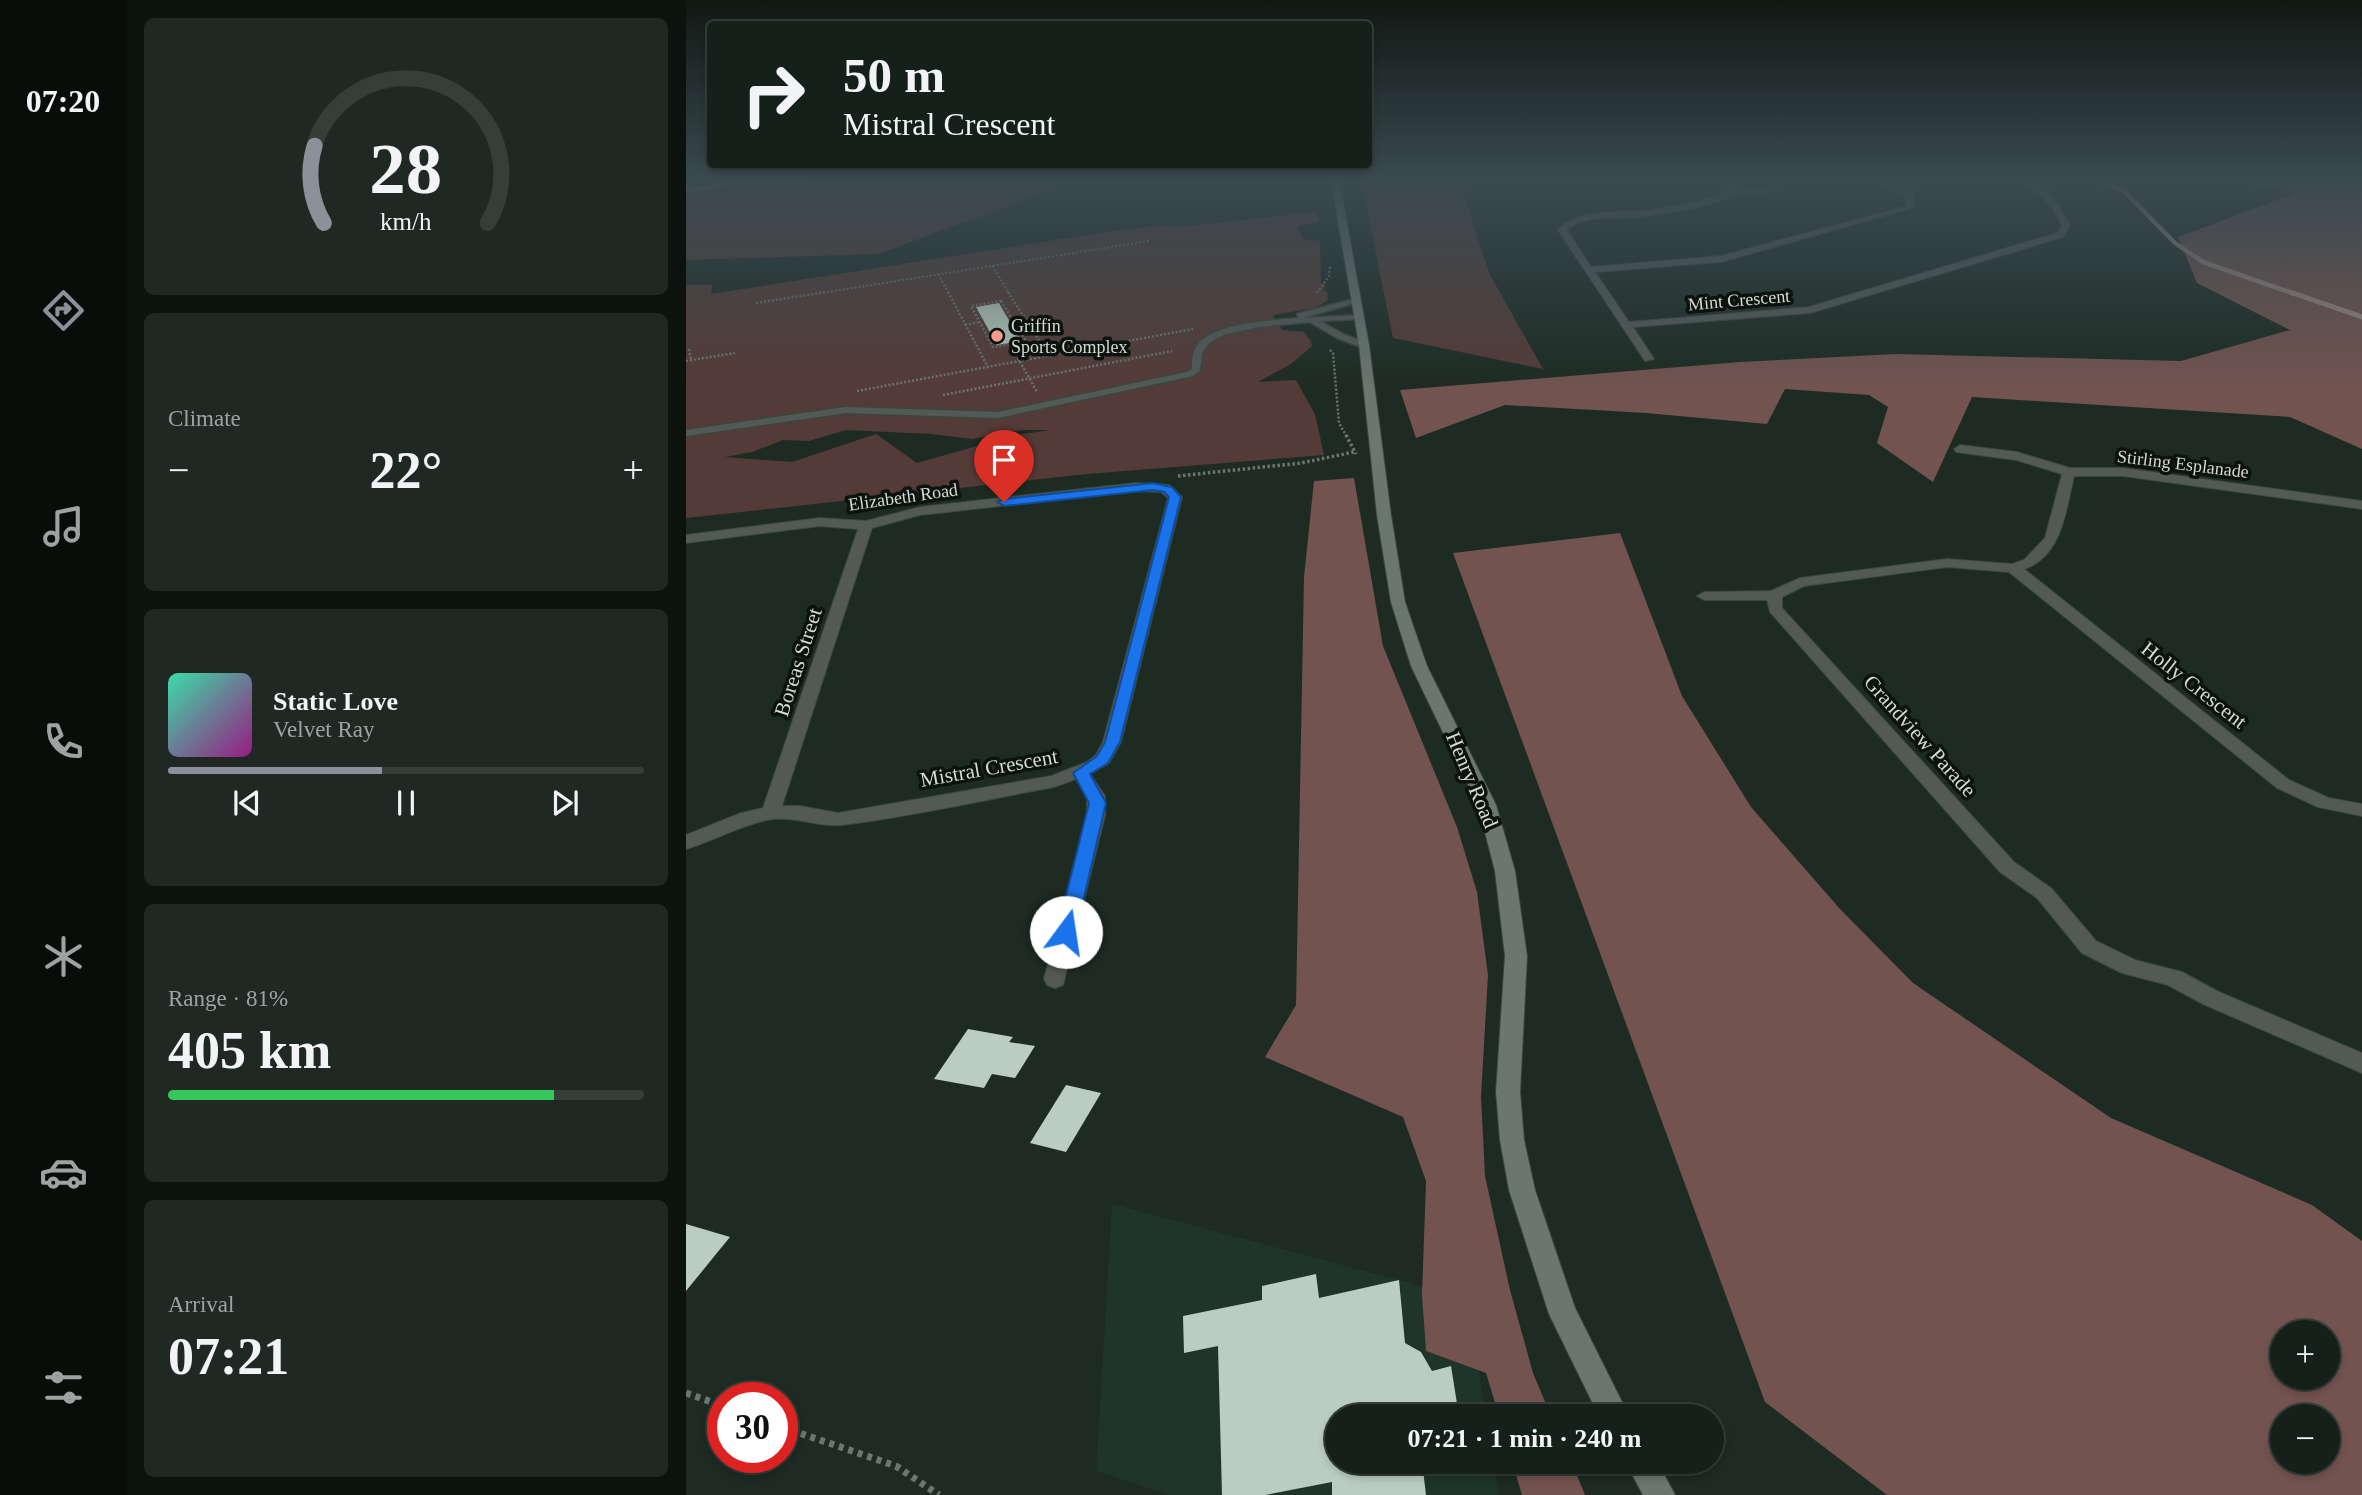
<!DOCTYPE html>
<meta charset="utf-8">
<style>
body{margin:0;font-family:"Times New Roman",serif;background:#1f2823;color:#f1f3f6;height:100vh;display:flex;flex-direction:column;font-size:26px;white-space:nowrap}
*{box-sizing:border-box;margin:0}
p{font-size:23px;color:#9ea3a2}
.icon{flex:none;width:38px;height:38px;fill:none;stroke:currentColor;stroke-width:2;stroke-linecap:round;stroke-linejoin:round}
.map{position:relative;flex:1;overflow:hidden}
.sheet{display:flex;flex-direction:column;gap:18px;padding:18px;background:#0c120e;width:560px}
.sheet>*{flex:none}
.hud{position:absolute;left:21px;top:21px;width:665px;height:147px;border-radius:7px;box-shadow:0 4px 10px #0003,0 0 0 2px #353e39;background:#16201a;color:#f1f3f6;overflow:hidden}
.controls{position:absolute;left:1584px;top:1320px;display:grid;gap:14px}
.controls a{display:grid;place-items:center;width:70px;height:70px;border-radius:50%;background:#16201a;box-shadow:0 4px 10px #0003,0 0 0 2px #353e39;font-size:35px}
.speed{position:absolute;left:21px;top:1382px;display:flex;gap:14px;font-size:35px;font-weight:700;text-align:center}
.speed>*{display:grid;place-content:center;width:91px;height:91px;border-radius:50%;background:#16201a;box-shadow:0 4px 10px #0003,0 0 0 2px #353e39;line-height:1}
.speed .limit{border:10px solid #d22;background:#fff;color:#111}
.pin{position:absolute;display:grid;place-items:center;width:60px;height:60px;color:#fff;margin:-72px -30px;border-radius:50% 50% 50% 0;rotate:-45deg;box-shadow:0 0 7px #0007}
.pin .icon{rotate:45deg}
.me{position:absolute;width:77px;margin:-38px;rotate:14deg;stroke-linejoin:round;filter:drop-shadow(0 0 5px #0008)}
.turn{display:flex;align-items:center;gap:24px;height:147px;padding:0 21px;font-size:32px}
.turn .icon{width:91px;height:91px;stroke-width:2.5}
.turn b{display:block;font-size:49px;line-height:60px}
.big{font-size:52px;font-weight:600;line-height:1.1}
.sheet .tile{flex:1;display:flex;flex-direction:column;justify-content:center;gap:10px;min-width:0;padding:0 24px;border-radius:10px;background:#1f2823}
.sheet .dial{align-items:center;gap:0}
.dial svg{height:182px;overflow:visible;fill:none;stroke:#353e39;stroke-width:7;stroke-linecap:round;text-anchor:middle}
.dial text{fill:#f1f3f6;stroke:none}
.song{display:flex;align-items:center;gap:21px}
.cover{width:84px;height:84px;border-radius:10px;background:linear-gradient(135deg,hsl(160 70% 55%),hsl(310 70% 35%))}
.played{height:7px;border-radius:4px;background:linear-gradient(90deg,#8c9099 45%,#353e39 45%)}
.keys{display:flex;justify-content:space-around;direction:ltr}
.heat{display:flex;justify-content:space-between;align-items:center;font-size:38px;direction:ltr}
.charge{height:10px;border-radius:5px;background:linear-gradient(90deg,#34c759 81%,#353e39 0)}
.trip{position:absolute;left:639px;top:1404px;width:399px;height:70px;border-radius:35px;background:#16201a;box-shadow:0 4px 10px #0003,0 0 0 2px #353e39;font-weight:600;line-height:70px;text-align:center}
main{display:flex;flex:1;min-height:0}
.tab-bar{display:flex;flex-direction:column;width:126px;justify-content:space-around;align-items:center;background:#090d0a;color:#9ea3a2}
.tab-bar .icon{width:49px;height:49px}
.tab-bar .selected{color:#8c9099}
.tab-bar b{font-size:32px;color:#f1f3f6}
.map>svg:first-child{display:block}
.built{fill:#1f3529}
.green{fill:#553b37;fill-rule:evenodd}
.forest{fill:#72534f;fill-rule:evenodd}
.lines{fill:none;stroke-linecap:round;stroke-linejoin:round}
.stream-far1{stroke:#9b8782;stroke-width:4.5}
.stream{stroke:#9b8782;stroke-width:5}
.building{fill:#bbcdc2}
.lane-casing{stroke:#3a473f;stroke-width:3}
.street-casing{stroke:#3a473f;stroke-width:2}
.secondary-casing{stroke:#3a473f;stroke-width:2}
.path-far3{stroke:#6a766f;stroke-width:2;stroke-dasharray:2 2;stroke-linecap:butt}
.path-far2{stroke:#6a766f;stroke-width:2.5;stroke-dasharray:2 2;stroke-linecap:butt}
.path-far1{stroke:#6a766f;stroke-width:3.5;stroke-dasharray:2.5 2.5;stroke-linecap:butt}
.path{stroke:#6a766f;stroke-width:7;stroke-dasharray:5 5;stroke-linecap:butt}
.lane{fill:#535a56;fill-rule:evenodd}
.street{fill:#535a56;fill-rule:evenodd}
.secondary{fill:#6b7670;fill-rule:evenodd}
.route{fill:#1a73e8;stroke:#114b97;stroke-width:2}
.poi-dot{fill:#f59c90;stroke:#0c120e;stroke-width:2.5}
.labels{text-anchor:middle;dominant-baseline:central;stroke-width:7;stroke-linejoin:round;paint-order:stroke}
.far-street-label{font-size:18px;fill:#d2dbd5;stroke:#0c120e}
.far-poi-label{font-size:18px;fill:#d2dbd5;stroke:#0c120e;text-anchor:start}
.street-label{font-size:21px;fill:#d2dbd5;stroke:#0c120e}
</style>
<main>
<nav class="tab-bar">
<b>07:20</b>
<svg class="icon selected" aria-label="directions" viewBox="0 0 24 24"><path d="M12 3l9 9-9 9-9-9zM9 14v-3h6M13 9l2 2-2 2"/></svg>
<svg class="icon" aria-label="music" viewBox="0 0 24 24"><path d="M9 18V5l10-2v13"/><circle cx="6" cy="18" r="3"/><circle cx="16" cy="16" r="3"/></svg>
<svg class="icon" aria-label="phone" viewBox="0 0 24 24"><path d="M5 4h4l2 5-3 2q2 4 5 5l2-3 5 2v4C11 20 4 13 5 4z"/></svg>
<svg class="icon" aria-label="climate" viewBox="0 0 24 24"><path d="M12 3v18M4 7l16 10M4 17L20 7"/></svg>
<svg class="icon" aria-label="car" viewBox="0 0 24 24"><path d="M5 17H2v-5l4-1 3-4h7l3 4 3 1v5h-3M9 17h6M6 11h13"/><circle cx="7" cy="17" r="2"/><circle cx="17" cy="17" r="2"/></svg>
<svg class="icon" aria-label="filters" viewBox="0 0 24 24"><path d="M4 7h16M4 17h16"/><circle cx="9" cy="7" r="2"/><circle cx="15" cy="17" r="2"/></svg>
</nav>
<section class="sheet">
<div class="tile dial"><svg viewBox="0 0 100 80">
<path d="M14 69A42 42 0 1 1 86 69"/>
<path d="M14 69A42 42 0 0 1 10 35" stroke="#8c9099"/>
<text x="50" y="56" font-size="32" font-weight="700">28</text>
<text x="50" y="72" font-size="11">km/h</text>
</svg></div>
<div class="tile"><p>Climate</p>
<div class="heat"><a>−</a><b class="big">22°</b><a>+</a></div>
</div>
<div class="tile">
<div class="song"><i class="cover"></i><div><b>Static Love</b><p>Velvet Ray</p></div></div>
<div class="played"></div>
<div class="keys"><svg class="icon" aria-label="previous" viewBox="0 0 24 24"><path d="M18 5L8 12l10 7zM5 5v14"/></svg><svg class="icon" aria-label="pause" viewBox="0 0 24 24"><path d="M8 5v14M16 5v14"/></svg><svg class="icon" aria-label="next" viewBox="0 0 24 24"><path d="M6 5l10 7-10 7zM19 5v14"/></svg></div>
</div>
<div class="tile"><p>Range · 81%</p><b class="big">405 km</b><div class="charge"></div></div>
<div class="tile"><p>Arrival</p><b class="big">07:21</b></div>
</section>
<div class="map">
<svg width="1676" height="1495" viewBox="0 0 1676 1495">
<rect width="100%" height="100%" fill="#1d2b23"/>
<!-- built -->
<polygon class="built" points="426,1204 781,1298 800,1416 651,1416 651,1461 807,1461 813,1495 484,1495 410,1471"/>
<!-- green -->
<g class="green">
<polygon points="0,179 404,179 372,183 340,199 192,254 0,260"/>
<polygon points="675,179 817,179 772,188 777,193 804,275 857,369 707,338"/>
<path d="M631 212 633 222 614 225 611 229 618 239 634 241 635 283 640 285 637 290 641 292 642 300 629 308 587 315 596 330 618 332 625 341 626 346 605 364 572 382 610 380 629 414 638 455 401 474 0 518V285H26L25 294 427 231 479 225 491 227ZM160 430 245 434 286 439 335 430H365L330 435 231 463 190 434 106 462 39 457 66 452 97 440 123 441Z"/>
</g>
<!-- forest -->
<g class="forest">
<polygon points="1539,179 1676,179 1676,449 1604,417 1286,397 1247,482 1191,443 1202,407 1183,395 1099,389 1081,424 960,413 819,405 730,438 714,390 1054,362 1210,354 1495,361 1604,330 1511,283 1492,237 1609,193"/>
<polygon points="668,478 697,646 771,827 791,892 802,975 795,1097 799,1176 824,1290 847,1373 865,1416 813,1416 800,1373 740,1351 736,1295 740,1181 717,1117 579,1057 610,1005 618,577 628,481"/>
<path d="M934 533 996 696 1065 807 1154 909 1227 983 1425 1118 1626 1205 1676 1241V1495H1201L1079 1402 767 553ZM1596 1332H1642V1377H1596ZM1596 1416H1642V1461H1596Z"/>
<polygon points="826,1461 885,1461 899,1495 836,1495"/>
</g>
<g class="lines">
<!-- stream-far1 -->
<g class="stream-far1">
<polyline points="1406,179 1438,191 1489,243 1517,262 1609,294"/>
<polyline points="0,191 47,183 119,179"/>
</g>
<!-- stream -->
<polyline class="stream" points="1604,292 1676,317"/>
</g>
<!-- building -->
<g class="building">
<polygon points="313,303 321,317 336,341 311,345 290,307"/>
<polygon points="282,1029 327,1037 323,1042 349,1046 329,1078 306,1074 298,1088 248,1079"/>
<polygon points="380,1085 415,1093 380,1152 344,1143"/>
<polygon points="0,1224 44,1237 0,1291"/>
<polygon points="630,1274 633,1298 713,1280 719,1343 735,1352 746,1371 765,1366 773,1416 651,1416 651,1461 736,1461 740,1495 646,1495 646,1482 579,1495 536,1495 532,1346 498,1353 497,1316 576,1300 576,1286"/>
</g>
<g class="lines">
<!-- lane casing -->
<g class="lane-casing">
<g id="lane">
<polygon points="1094,185 1096,188 1075,193 1048,190 1051,188 1075,189"/>
<path d="M668 299 675 301 617 318 676 315V319H673L634 321 657 334 681 343V347L678 348 651 338 624 322 572 327 537 335 524 342 516 353 514 370 507 376 312 418 160 413 0 436V430L160 407 312 412 501 372 506 369C506 360 506 350 513 343 530 323 587 320 613 318L611 314Z"/>
</g>
</g>
<!-- street casing -->
<g class="street-casing">
<g id="street">
<path d="M1031 179C1043 179 1048 181 1055 191 1030 207 979 214 949 217 926 219 900 214 881 230L905 267 1035 256 1221 206 1219 195 1184 179H1195L1226 192 1229 207 1035 262 909 272 943 322 1123 307 1371 233 1376 226C1365 203 1354 192 1332 179 1360 179 1373 204 1384 226L1377 237 1124 313 947 327 968 359 959 361 872 230C895 206 936 214 966 210 994 206 1021 200 1046 190Z"/>
<path d="M1274 445 1331 452 1384 468H1437L1676 501V509L1437 476H1388C1380 510 1376 557 1338 569L1603 780 1643 798 1676 804V816L1632 807 1591 788 1323 572 1261 567 1118 586 1096 597V608L1328 862 1365 888 1410 941 1449 960 1496 972 1533 992 1676 1053V1073L1517 1004 1482 985 1436 973 1396 953 1351 898 1314 872 1084 612 1081 600H1018L1011 596 1018 592 1085 591 1114 578 1261 559 1326 564 1338 560 1359 538 1376 474 1330 460 1270 452 1268 449Z"/>
<path d="M450 483 483 485 496 497 435 742 423 763 404 774 419 796V815L377 985 369 988 361 985 358 979 401 815V796L390 779 368 787C298 800 227 816 156 825 133 828 109 815 81 820 53 826 27 841 0 849V835L55 813 77 808 172 529 134 526 0 543V535L134 518 180 521 234 507ZM450 491 475 492 482 498 417 742 410 755 401 762 365 776 152 813 114 806H96L186 528 234 515Z"/>
</g>
</g>
<!-- secondary casing -->
<g class="secondary-casing">
<g id="secondary">
<polygon points="645,179 653,179 683,345 705,515 719,602 741,666 810,805 829,871 841,956 834,1092 838,1140 849,1190 889,1308 943,1416 913,1416 863,1314 823,1190 814,1140 810,1092 819,956 809,871 792,805 725,666 705,602 691,515 673,345"/>
<polygon points="939,1461 971,1461 989,1495 957,1495"/>
</g>
</g>
<!-- path-far3 -->
<g class="path-far3">
<polyline points="1633,193 1676,192"/>
<polyline points="306,266 324,294"/>
<polyline points="252,274 263,294"/>
<polyline points="631,293 643,276 644,267"/>
<polyline points="129,294 463,241"/>
</g>
<!-- path-far2 -->
<g class="path-far2">
<polyline points="262,292 302,367"/>
<polyline points="322,292 363,356"/>
<polygon points="315,301 340,341 307,347 285,306"/>
<polyline points="70,303 140,292"/>
<polyline points="279,325 294,322"/>
<polyline points="324,344 351,392"/>
<polyline points="3,349 5,360"/>
<polyline points="644,350 647,353 653,423 661,437"/>
<polyline points="0,361 49,353"/>
<polyline points="171,391 507,329"/>
<polyline points="257,395 486,351"/>
</g>
<!-- path-far1 -->
<g class="path-far1">
<polyline points="660,435 670,454"/>
<polyline points="492,476 615,463 668,452"/>
</g>
<!-- path -->
<g class="path">
<polyline points="0,1393 37,1406"/>
<polyline points="96,1427 210,1466 253,1495"/>
</g>
<!-- lane -->
<use href="#lane" class="lane"/>
<!-- street -->
<use href="#street" class="street"/>
<!-- secondary -->
<use href="#secondary" class="secondary"/>
</g>
<!-- sky -->
<linearGradient id="sky" x2="0" y2="1"><stop stop-color="#101813"/><stop offset="0.46" stop-color="#3a4a50"/><stop offset="1" stop-color="#3a4a50" stop-opacity="0"/></linearGradient>
<rect width="1676" height="389" fill="url(#sky)"/>
<!-- route -->
<polygon class="route" points="467,483 486,487 495,497 434,742 422,763 404,774 420,803 390,932 387,937 380,939 374,937 371,932 403,803 387,773 411,756 419,742 483,497 478,492 467,490 318,506 312,502 318,499"/>
<!-- markers -->
<circle class="poi-dot" cx="311" cy="336" r="7"/>
<g class="labels">
<!-- far-street labels -->
<g class="far-street-label">
<text transform="translate(1053 300) rotate(-5)">Mint Crescent</text>
<text transform="translate(1497 464) rotate(7)">Stirling Esplanade</text>
<text transform="translate(217 497) rotate(-8)">Elizabeth Road</text>
</g>
<!-- far-poi labels -->
<g class="far-poi-label">
<text x="325" y="326">Griffin<tspan x="325" dy="21">Sports Complex</tspan></text>
</g>
<!-- street labels -->
<g class="street-label">
<text transform="translate(112 662) rotate(-72)">Boreas Street</text>
<text transform="translate(1508 685) rotate(38)">Holly Crescent</text>
<text transform="translate(1234 736) rotate(48)">Grandview Parade</text>
<text transform="translate(303 768) rotate(-10)">Mistral Crescent</text>
<text transform="translate(786 780) rotate(67)">Henry Road</text>
</g>
</g>
</svg>
<div class="controls">
<a>+</a>
<a>−</a>
</div>
<div class="speed"><div class="limit">30</div></div>
<div class="pin" style="left:318px;top:502px;background:#d93025"><svg class="icon" aria-label="arrive" viewBox="0 0 24 24"><path d="M6 21V4h12l-3 4 3 4H6"/></svg></div>
<svg class="me" style="left:380px;top:932px" viewBox="-20 -20 40 40"><circle r="19" fill="#fff"/><path d="M0-13L10 11 0 6-10 11z" fill="#1a73e8"/></svg>
<div class="trip">07:21 · 1 min · 240 m</div>
<div class="hud">
<div class="turn"><svg class="icon" aria-label="right" viewBox="0 0 24 24"><path d="M7 20v-9h11M14 6l5 5-5 5"/></svg><div><b>50 m</b>Mistral Crescent</div></div>
</div>
</div>
</main>
